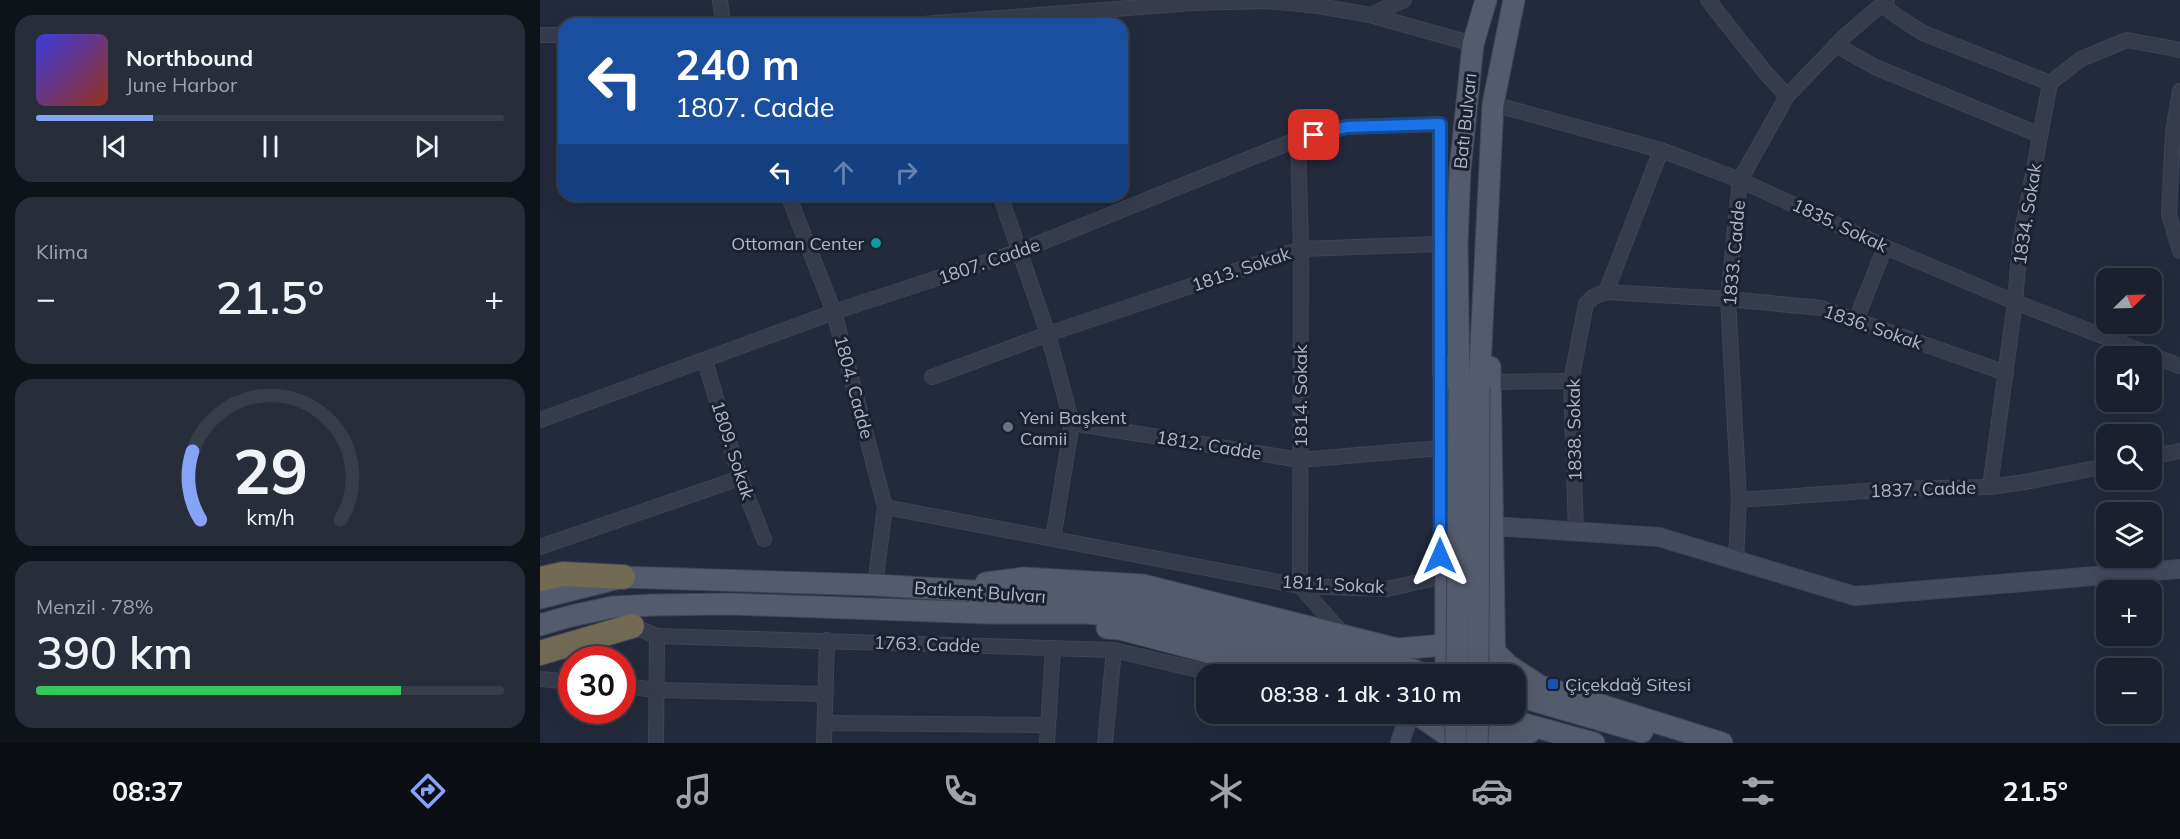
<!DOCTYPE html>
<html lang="tr">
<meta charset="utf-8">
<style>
body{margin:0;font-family:Mulish,sans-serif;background:#272d39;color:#f1f3f6;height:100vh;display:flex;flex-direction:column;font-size:22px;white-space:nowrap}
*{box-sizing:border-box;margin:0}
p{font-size:20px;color:#9fa3aa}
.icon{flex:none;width:33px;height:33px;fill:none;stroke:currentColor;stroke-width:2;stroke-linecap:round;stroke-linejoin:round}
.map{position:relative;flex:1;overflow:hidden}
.details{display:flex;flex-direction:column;gap:15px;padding:15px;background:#0e1219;width:540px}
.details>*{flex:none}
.banner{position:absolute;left:18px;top:18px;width:570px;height:183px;border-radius:18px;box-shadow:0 6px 24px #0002,0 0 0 2px #383e49;background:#1a4fa0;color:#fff;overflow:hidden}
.needle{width:39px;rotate:67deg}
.tools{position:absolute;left:1556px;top:268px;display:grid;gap:12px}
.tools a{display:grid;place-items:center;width:66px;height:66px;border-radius:12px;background:#1a202d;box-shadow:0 6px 24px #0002,0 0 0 2px #383e49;font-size:30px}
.speed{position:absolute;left:18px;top:646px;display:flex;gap:12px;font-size:30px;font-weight:700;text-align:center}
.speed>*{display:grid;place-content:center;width:78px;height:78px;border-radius:50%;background:#1a202d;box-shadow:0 6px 24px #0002,0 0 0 2px #383e49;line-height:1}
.speed .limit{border:9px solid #d22;background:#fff;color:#111}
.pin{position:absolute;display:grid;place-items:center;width:51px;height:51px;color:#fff;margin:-26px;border-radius:12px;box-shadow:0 3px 9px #0006}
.me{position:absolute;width:66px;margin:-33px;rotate:0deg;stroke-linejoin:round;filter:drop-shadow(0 0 4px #0008)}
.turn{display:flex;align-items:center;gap:21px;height:126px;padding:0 18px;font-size:27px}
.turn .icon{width:78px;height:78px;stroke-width:2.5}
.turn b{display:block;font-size:42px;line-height:51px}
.lanes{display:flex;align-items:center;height:57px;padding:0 18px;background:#0003;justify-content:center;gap:30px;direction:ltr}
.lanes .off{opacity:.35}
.big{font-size:45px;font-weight:600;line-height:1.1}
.details .widget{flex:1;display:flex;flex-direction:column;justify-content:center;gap:9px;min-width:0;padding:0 21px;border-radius:18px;background:#272d39}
.details .dial{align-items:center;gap:0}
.dial svg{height:156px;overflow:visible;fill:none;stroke:#383e49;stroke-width:7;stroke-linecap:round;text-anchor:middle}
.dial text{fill:#f1f3f6;stroke:none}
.song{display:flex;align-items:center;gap:18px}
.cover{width:72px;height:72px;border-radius:9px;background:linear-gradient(135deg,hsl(240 70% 55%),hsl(10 70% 35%))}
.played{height:6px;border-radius:3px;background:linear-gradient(90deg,#86a3f8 25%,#383e49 25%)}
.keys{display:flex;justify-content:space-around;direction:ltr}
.heat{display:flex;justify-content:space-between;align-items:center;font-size:33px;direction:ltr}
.charge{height:9px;border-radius:4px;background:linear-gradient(90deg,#34c759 78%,#383e49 0)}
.trip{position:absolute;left:656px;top:664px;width:330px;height:60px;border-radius:18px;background:#1a202d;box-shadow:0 6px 24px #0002,0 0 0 2px #383e49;font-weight:600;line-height:60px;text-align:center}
.tab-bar{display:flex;height:96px;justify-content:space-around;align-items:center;background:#0a0d12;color:#9fa3aa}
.tab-bar .icon{width:42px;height:42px}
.tab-bar .on{color:#86a3f8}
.tab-bar b{font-size:27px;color:#f1f3f6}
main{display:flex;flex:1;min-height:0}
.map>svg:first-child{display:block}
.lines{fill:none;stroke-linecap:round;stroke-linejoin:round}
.primary-tunnel{stroke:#383f51;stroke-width:21;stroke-dasharray:21 10;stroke-linecap:butt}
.street-casing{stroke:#3f4555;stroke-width:16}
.secondary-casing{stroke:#3f4555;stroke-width:20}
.primary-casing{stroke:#3f4555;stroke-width:23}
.highway-casing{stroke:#3e4454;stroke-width:26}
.street{stroke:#363c4c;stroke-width:14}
.secondary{stroke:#444b5f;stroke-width:18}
.primary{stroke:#545b6c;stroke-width:21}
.highway{stroke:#726a53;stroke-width:24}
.primary-bridge-casing{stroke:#3f4555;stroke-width:23;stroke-linecap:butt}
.primary-bridge{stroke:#545b6c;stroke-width:21}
.route-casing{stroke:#114b97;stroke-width:15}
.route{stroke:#1a73e8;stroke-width:10}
.culture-dot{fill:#0f9aa8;stroke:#1b2130;stroke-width:2}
.worship-dot{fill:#6b7280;stroke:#1b2130;stroke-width:2}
.transit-dot{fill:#1a4fb4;stroke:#1b2130;stroke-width:2}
.labels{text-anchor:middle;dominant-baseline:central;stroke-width:6;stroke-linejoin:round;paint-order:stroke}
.street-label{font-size:18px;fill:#b2b7c7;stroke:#1b2130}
.poi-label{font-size:18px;fill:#b2b7c7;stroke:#1b2130;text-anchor:start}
</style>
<main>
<section class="details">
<div class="widget">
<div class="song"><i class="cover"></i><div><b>Northbound</b><p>June Harbor</p></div></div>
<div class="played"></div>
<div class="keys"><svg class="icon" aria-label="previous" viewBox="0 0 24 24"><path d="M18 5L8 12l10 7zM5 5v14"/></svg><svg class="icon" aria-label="pause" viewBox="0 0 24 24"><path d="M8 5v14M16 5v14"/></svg><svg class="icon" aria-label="next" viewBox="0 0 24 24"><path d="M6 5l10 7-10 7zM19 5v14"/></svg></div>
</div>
<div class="widget"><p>Klima</p>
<div class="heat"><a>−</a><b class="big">21.5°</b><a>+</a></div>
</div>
<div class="widget dial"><svg viewBox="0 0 100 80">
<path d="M14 69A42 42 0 1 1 86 69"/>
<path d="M14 69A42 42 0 0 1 10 34" stroke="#86a3f8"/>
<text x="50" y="56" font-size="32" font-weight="700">29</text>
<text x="50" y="72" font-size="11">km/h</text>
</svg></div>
<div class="widget"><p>Menzil · 78%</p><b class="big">390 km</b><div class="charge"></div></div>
</section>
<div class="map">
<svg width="1640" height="743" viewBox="0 0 1640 743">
<rect width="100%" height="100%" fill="#222a3c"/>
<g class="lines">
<!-- primary-tunnel -->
<g class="primary-tunnel">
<polyline points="874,670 893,675"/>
<polyline points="975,696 991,700"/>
<polyline points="952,714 985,724"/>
</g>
<!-- street casing -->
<g class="street-casing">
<g id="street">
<polyline points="180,0 183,24"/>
<polyline points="1168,0 1225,72 1247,96"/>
<polyline points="1342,4 1355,15 1383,33 1510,83"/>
<polyline points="830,15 933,44"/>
<polyline points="383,24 653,3 727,1 779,6 830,15 864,0"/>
<polyline points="0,35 24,35"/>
<polyline points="1296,45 1335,67 1500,135"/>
<polyline points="1640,91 1633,132 1629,214 1640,251"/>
<polyline points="953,104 1121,150 1200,180 1345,247 1475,302 1640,366"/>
<polyline points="758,139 761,249 760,586 803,634"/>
<polyline points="248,195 294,312 345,507 335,585"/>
<polyline points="460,195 508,334 532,423 760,460 900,448"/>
<polyline points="1066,292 1121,150"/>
<polyline points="1316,320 1345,247"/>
<polyline points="165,361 200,478 224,539"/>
<polyline points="392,377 508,334 761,249 900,244"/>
<polyline points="951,382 1031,381"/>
<polyline points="0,420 294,312 480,251 758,139 807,127 900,124 900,375"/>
<polyline points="1611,457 1640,451"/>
<polyline points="1450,487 1475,302 1480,243 1510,83 1541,59 1587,40 1640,50"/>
<polyline points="1199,500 1354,489 1450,487 1485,482 1566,466"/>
<polyline points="345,507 760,586 847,589 900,577 900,565"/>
<polyline points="1036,531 1031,381 1046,304 1053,297 1066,292 1188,299 1281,308 1466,373"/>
<polyline points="513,539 532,423"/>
<polyline points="0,547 200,478"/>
<polyline points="1196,560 1199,500 1188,299 1200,180 1247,96 1306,35 1347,0"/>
<polyline points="92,626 117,636 574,650 679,675"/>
<polyline points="0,679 32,682"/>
<polyline points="82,686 117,690 286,694"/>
<polyline points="841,714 867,720"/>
<polyline points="285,723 508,725"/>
<polyline points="116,743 117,636"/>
<polyline points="284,743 287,640"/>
<polyline points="507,743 513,648"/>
<polyline points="565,743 574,650"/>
</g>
</g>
<!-- secondary casing -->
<g class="secondary-casing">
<g id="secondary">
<polyline points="953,526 1119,537 1315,596 1640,569"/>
<polyline points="860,743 869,714"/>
</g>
</g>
<!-- primary casing -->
<g class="primary-casing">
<g id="primary">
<polyline points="950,367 955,675"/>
<polyline points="939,387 953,104 974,0"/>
<polyline points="919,388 917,243 920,170 933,44 946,0"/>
<polyline points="446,583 484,578 603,585 857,649 905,645 955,652 968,665 1000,686 1182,743"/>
<polyline points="0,598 83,577 335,585 594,601 874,670"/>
<polyline points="0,625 31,616 73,607 113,605 191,604 448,613 548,613 601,618 817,675"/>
<polyline points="567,628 580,629 755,675"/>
<polyline points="906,675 905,389 908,365"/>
<polyline points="991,700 1102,732"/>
<polyline points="876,714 906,734 956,738 989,733"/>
<polyline points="956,714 957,743"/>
<polyline points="985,724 1054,743"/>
</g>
</g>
<!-- highway casing -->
<g class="highway-casing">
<g id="highway">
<polyline points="0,579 23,574 83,577"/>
<polyline points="0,653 92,626"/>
</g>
</g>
<!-- street -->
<use href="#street" class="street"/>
<!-- secondary -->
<use href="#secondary" class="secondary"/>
<!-- primary -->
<use href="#primary" class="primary"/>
<!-- highway -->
<use href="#highway" class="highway"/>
<!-- primary-bridge casing -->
<g class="primary-bridge-casing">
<g id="primary-bridge">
<polyline points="917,675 919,388"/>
<polyline points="938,675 939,387"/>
<polyline points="916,743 916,714"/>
<polyline points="937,743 938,714"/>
</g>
</g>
<!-- primary-bridge -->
<use href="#primary-bridge" class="primary-bridge"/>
</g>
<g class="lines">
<!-- route casing -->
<g class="route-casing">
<polyline id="route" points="774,135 807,127 900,124 900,556"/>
</g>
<!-- route -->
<use href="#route" class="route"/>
</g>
<!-- markers -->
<circle class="culture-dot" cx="336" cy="243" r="6"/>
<circle class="worship-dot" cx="468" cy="427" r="6"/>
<rect class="transit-dot" x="1007" y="678" width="12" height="12" rx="3"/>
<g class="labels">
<!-- street labels -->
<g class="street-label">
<text transform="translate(925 121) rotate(-84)">Batı Bulvarı</text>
<text transform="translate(1487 214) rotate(-81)">1834. Sokak</text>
<text transform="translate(1300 225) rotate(25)">1835. Sokak</text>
<text transform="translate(1194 253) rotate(-85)">1833. Cadde</text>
<text transform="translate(449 261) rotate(-19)">1807. Cadde</text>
<text transform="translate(701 269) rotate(-19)">1813. Sokak</text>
<text transform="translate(1333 327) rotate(19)">1836. Sokak</text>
<text transform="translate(314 387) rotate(75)">1804. Cadde</text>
<text transform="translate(760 396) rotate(-90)">1814. Sokak</text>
<text transform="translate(1034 430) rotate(-91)">1838. Sokak</text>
<text transform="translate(669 445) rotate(9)">1812. Cadde</text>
<text transform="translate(193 450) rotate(72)">1809. Sokak</text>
<text transform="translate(1383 489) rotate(-2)">1837. Cadde</text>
<text transform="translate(793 584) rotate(3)">1811. Sokak</text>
<text transform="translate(440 592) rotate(4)">Batıkent Bulvarı</text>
<text transform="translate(387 644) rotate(2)">1763. Cadde</text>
</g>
<!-- poi labels -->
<g class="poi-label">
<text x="324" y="243" text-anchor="end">Ottoman Center</text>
<text x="480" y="417">Yeni Başkent<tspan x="480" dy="21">Camii</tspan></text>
<text x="1025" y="684">Çiçekdağ Sitesi</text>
</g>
</g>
</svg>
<div class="tools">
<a><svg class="needle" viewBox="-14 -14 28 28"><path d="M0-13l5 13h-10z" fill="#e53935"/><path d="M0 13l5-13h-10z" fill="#9fa3aa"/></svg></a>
<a><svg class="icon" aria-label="sound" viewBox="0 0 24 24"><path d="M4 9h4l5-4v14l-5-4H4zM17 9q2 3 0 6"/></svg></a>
<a><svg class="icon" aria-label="search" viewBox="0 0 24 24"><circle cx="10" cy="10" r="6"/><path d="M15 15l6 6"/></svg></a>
<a><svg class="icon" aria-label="layers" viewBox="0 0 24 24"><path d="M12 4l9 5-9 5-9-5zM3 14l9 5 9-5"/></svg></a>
<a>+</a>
<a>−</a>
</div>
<div class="speed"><div class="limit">30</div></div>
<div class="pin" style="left:774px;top:135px;background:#d93025"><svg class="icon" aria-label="arrive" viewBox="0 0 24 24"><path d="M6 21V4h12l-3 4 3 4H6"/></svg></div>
<svg class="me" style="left:900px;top:556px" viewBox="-20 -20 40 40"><path d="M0-17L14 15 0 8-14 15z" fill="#1a73e8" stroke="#fff" stroke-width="4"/></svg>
<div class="trip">08:38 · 1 dk · 310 m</div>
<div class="banner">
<div class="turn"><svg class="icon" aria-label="left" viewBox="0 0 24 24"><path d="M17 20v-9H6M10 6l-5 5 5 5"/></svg><div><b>240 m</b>1807. Cadde</div></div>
<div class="lanes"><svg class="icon" aria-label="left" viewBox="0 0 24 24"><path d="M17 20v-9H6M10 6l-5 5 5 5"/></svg><svg class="icon off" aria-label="ahead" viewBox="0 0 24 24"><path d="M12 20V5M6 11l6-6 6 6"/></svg><svg class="icon off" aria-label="right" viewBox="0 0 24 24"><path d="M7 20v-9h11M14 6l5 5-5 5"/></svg></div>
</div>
</div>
</main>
<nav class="tab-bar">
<b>08:37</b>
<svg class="icon on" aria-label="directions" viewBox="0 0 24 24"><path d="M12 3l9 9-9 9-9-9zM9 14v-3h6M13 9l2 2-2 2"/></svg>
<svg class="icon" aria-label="music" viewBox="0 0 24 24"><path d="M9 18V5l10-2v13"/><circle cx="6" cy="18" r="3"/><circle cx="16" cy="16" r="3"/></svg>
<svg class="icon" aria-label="phone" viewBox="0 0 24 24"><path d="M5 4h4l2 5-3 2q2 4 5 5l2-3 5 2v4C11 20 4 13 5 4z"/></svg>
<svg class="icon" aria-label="climate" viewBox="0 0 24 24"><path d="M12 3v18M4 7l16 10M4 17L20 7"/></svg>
<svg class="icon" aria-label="car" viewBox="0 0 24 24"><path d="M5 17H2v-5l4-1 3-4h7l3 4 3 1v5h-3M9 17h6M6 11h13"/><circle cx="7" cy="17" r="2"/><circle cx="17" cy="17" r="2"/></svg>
<svg class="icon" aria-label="filters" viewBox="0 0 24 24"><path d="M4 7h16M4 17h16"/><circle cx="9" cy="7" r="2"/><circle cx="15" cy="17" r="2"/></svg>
<b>21.5°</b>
</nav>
